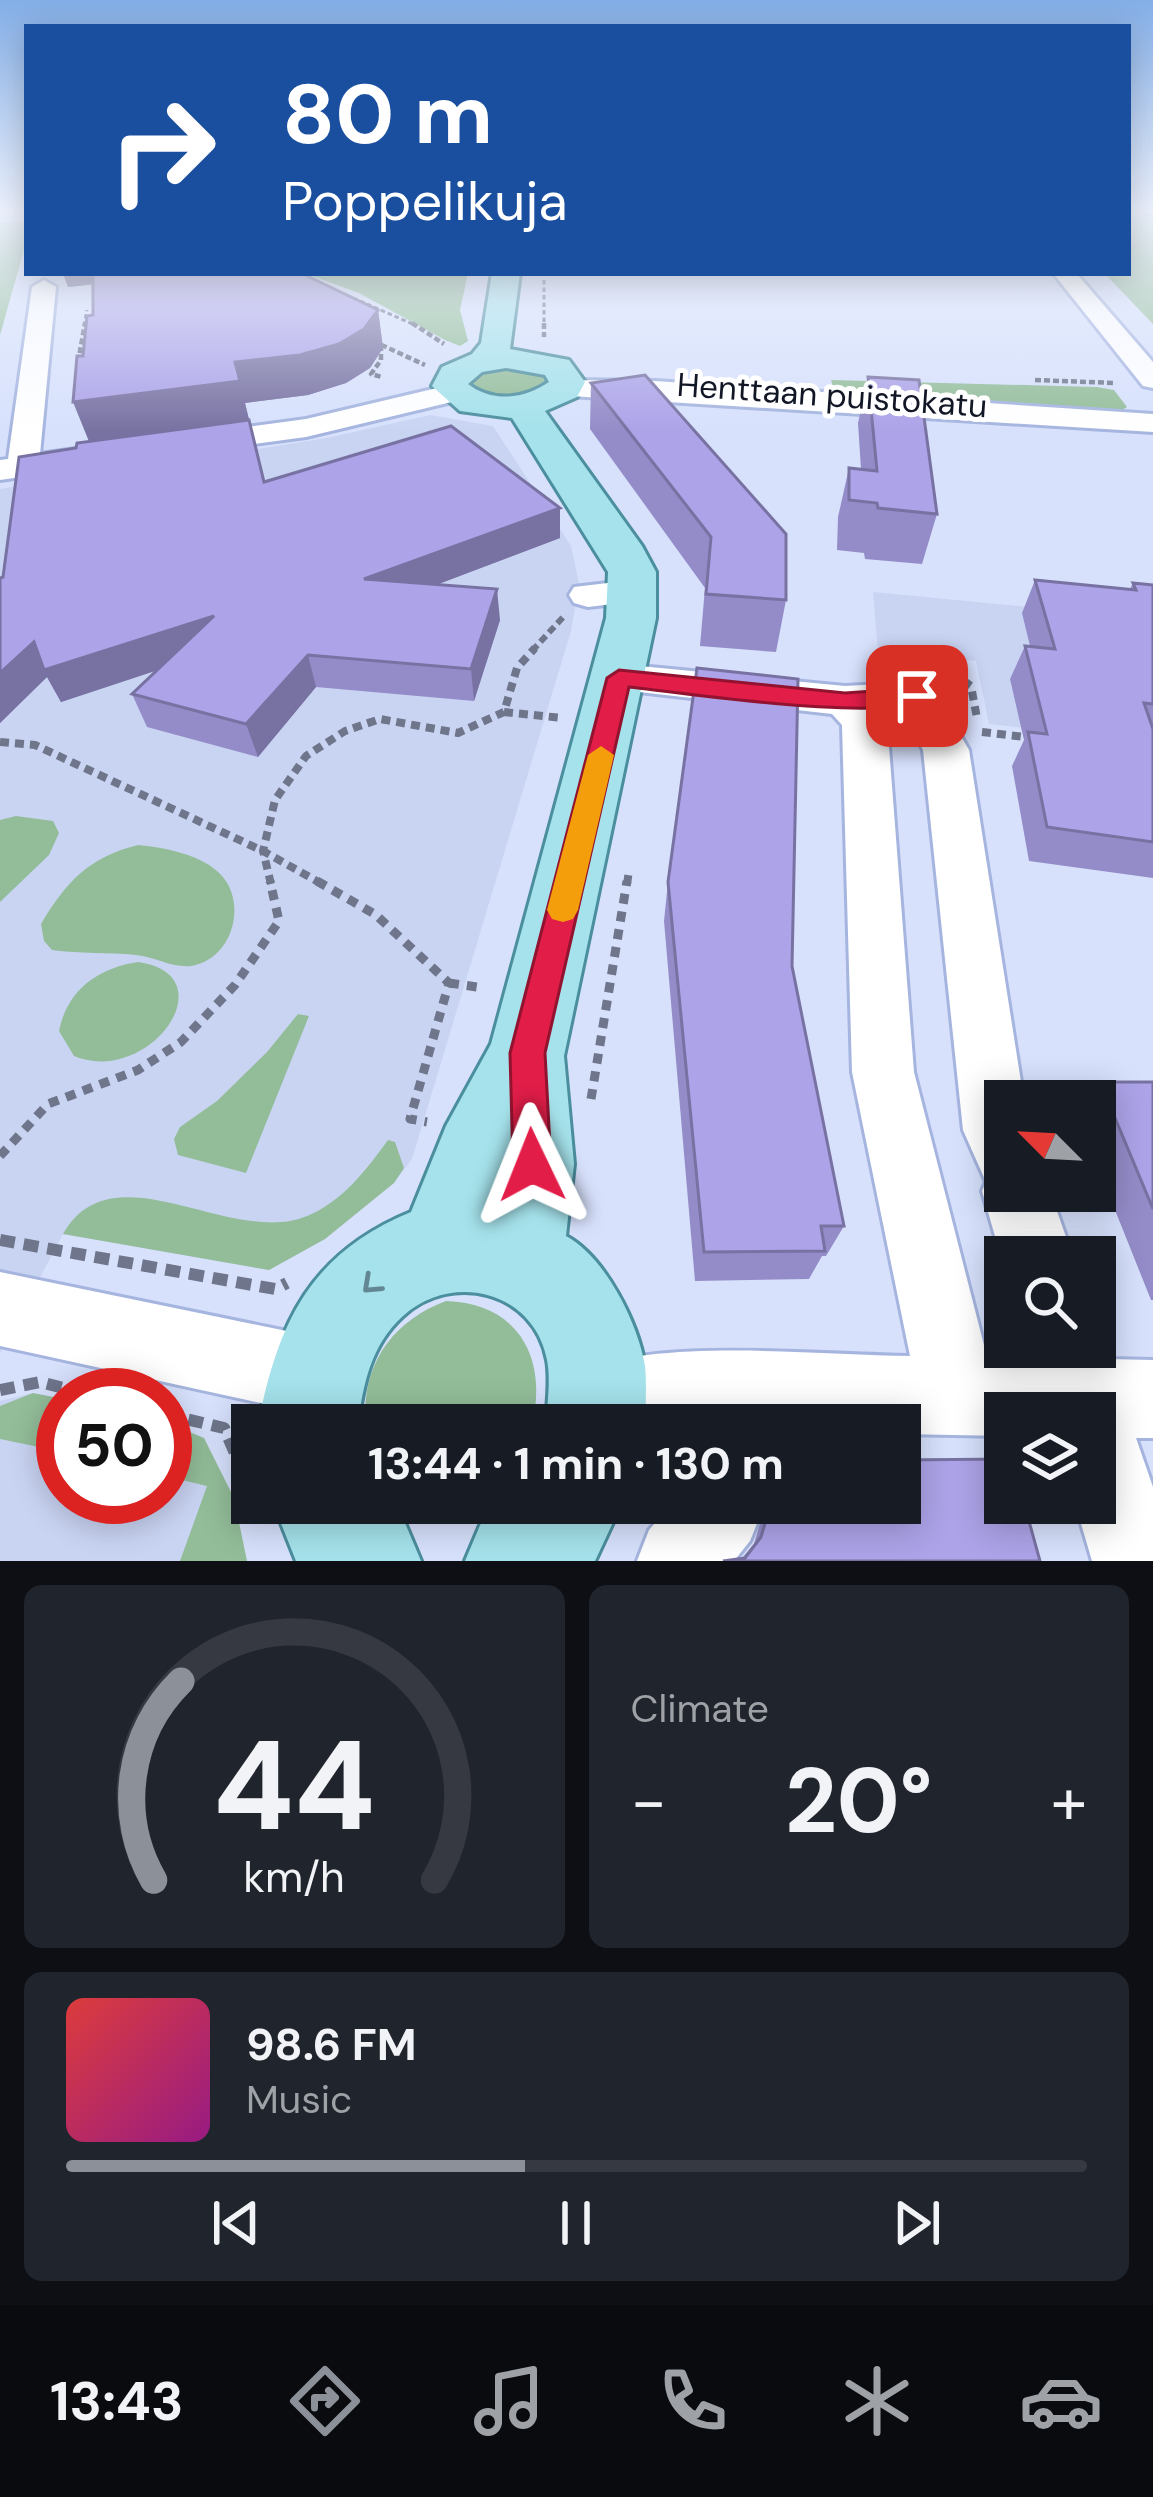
<!DOCTYPE html>
<meta charset="utf-8">
<style>
body{margin:0;font-family:"DM Sans",sans-serif;background:#20242c;color:#f1f3f6;height:100vh;display:flex;flex-direction:column;font-size:45px;white-space:nowrap}
*{box-sizing:border-box;margin:0}
p{font-size:39px;color:#9ea1a6}
.icon{flex:none;width:66px;height:66px;fill:none;stroke:currentColor;stroke-width:2;stroke-linecap:round;stroke-linejoin:round}
.map{position:relative;height:1561px;overflow:hidden}
.side{display:flex;flex-direction:column;gap:24px;padding:24px;background:#0d0f14;flex:1}
.side>*{flex:none}
.banner{position:absolute;left:24px;top:24px;width:1107px;height:252px;border-radius:0px;box-shadow:0 6px 30px #0003;background:#1a4fa0;color:#fff;overflow:hidden}
.needle{width:78px;rotate:294deg}
.buttons{position:absolute;left:984px;top:1080px;display:grid;gap:24px}
.buttons a{display:grid;place-items:center;width:132px;height:132px;border-radius:0px;background:#171b24;box-shadow:0 6px 30px #0003;font-size:60px}
.speed{position:absolute;left:36px;top:1368px;display:flex;gap:24px;font-size:60px;font-weight:700;text-align:center}
.speed>*{display:grid;place-content:center;width:156px;height:156px;border-radius:50%;background:#171b24;box-shadow:0 6px 30px #0003;line-height:1}
.speed .limit{border:18px solid #d22;background:#fff;color:#111}
.pin{position:absolute;display:grid;place-items:center;width:102px;height:102px;color:#fff;margin:-51px;border-radius:24px;box-shadow:0 6px 18px #0006}
.me{position:absolute;width:132px;margin:-66px;rotate:358deg;stroke-linejoin:round;filter:drop-shadow(0 0 9px #0008)}
.turn{display:flex;align-items:center;gap:42px;height:252px;padding:0 60px;font-size:54px}
.turn .icon{width:156px;height:156px;stroke-width:2.5}
.turn b{display:block;font-size:84px;line-height:102px}
.big{font-size:90px;font-weight:700;line-height:1.1}
.side .widget{flex:1;display:flex;flex-direction:column;justify-content:center;gap:18px;min-width:0;padding:0 42px;border-radius:18px;background:#20242c}
.side .dial{align-items:center;gap:0}
.dial svg{height:312px;overflow:visible;fill:none;stroke:#363941;stroke-width:7;stroke-linecap:round;text-anchor:middle}
.dial text{fill:#f1f3f6;stroke:none}
.song{display:flex;align-items:center;gap:36px}
.cover{width:144px;height:144px;border-radius:18px;background:linear-gradient(135deg,hsl(0 70% 55%),hsl(310 70% 35%))}
.played{height:12px;border-radius:6px;background:linear-gradient(90deg,#8c9099 45%,#363941 45%)}
.keys{display:flex;justify-content:space-around;direction:ltr}
.heat{display:flex;justify-content:space-between;align-items:center;font-size:66px;direction:ltr}
.side .tiles{flex:1;display:grid;gap:24px;grid-template-columns:1fr 1fr}
.widget:last-child{grid-column:span 2}
.trip{position:absolute;left:231px;top:1404px;width:690px;height:120px;border-radius:0px;background:#171b24;box-shadow:0 6px 30px #0003;font-weight:700;line-height:120px;text-align:center}
.tabs{display:flex;height:192px;justify-content:space-around;align-items:center;background:#090b0e;color:#9ea1a6}
.tabs .icon{width:84px;height:84px}
.tabs .on{color:#8c9099}
.tabs b{font-size:54px;color:#f1f3f6}
.map>svg:first-child{display:block}
.built{fill:#c9d4f3}
.green{fill:#93bd99}
.lines{fill:none;stroke-linecap:round;stroke-linejoin:round}
.minor-casing{stroke:#a5b5df;stroke-width:6}
.major-casing{stroke:#4b8e9e;stroke-width:6}
.path-far5{stroke:#6f768b;stroke-width:3;stroke-dasharray:4.5 3;stroke-linecap:butt}
.path-far4{stroke:#6f768b;stroke-width:4.5;stroke-dasharray:6 3;stroke-linecap:butt}
.path-far3{stroke:#6f768b;stroke-width:6;stroke-dasharray:8 4.5;stroke-linecap:butt}
.path-far2{stroke:#6f768b;stroke-width:8;stroke-dasharray:9 6;stroke-linecap:butt}
.path-far1{stroke:#6f768b;stroke-width:9;stroke-dasharray:10 8;stroke-linecap:butt}
.path{stroke:#6f768b;stroke-width:12;stroke-dasharray:15 9;stroke-linecap:butt}
.minor{fill:#fff;fill-rule:evenodd}
.major{fill:#a5e2eb;fill-rule:evenodd}
.wall{fill:#948cc8}
.shaded-wall{fill:#7872a2}
.building{fill:#aca3e8;stroke:#7872a2;stroke-width:3}
.oneway{stroke:#638792}
.route{fill:#e11d48;stroke:#92132f;stroke-width:3}
.slow{fill:#f59e0b}
.labels{text-anchor:middle;dominant-baseline:central;stroke-width:10;stroke-linejoin:round;paint-order:stroke}
.far-street-label{font-size:33px;fill:#121726;stroke:#fff}
</style>
<div class="map">
<svg width="1153" height="1561" viewBox="0 0 1153 1561">
<rect width="100%" height="100%" fill="#d7e1fc"/>
<!-- built -->
<g class="built">
<polygon points="430,415 493,426 571,546 579,584 571,631 412,1159 394,1183 325,1239 269,1270 63,1234 0,1353 0,489 327,438"/>
<polygon points="873,592 1153,619 1153,742 989,724 976,661 878,651"/>
<polygon points="33,1393 63,1399 63,1497 165,1497 165,1422 204,1438 247,1561 0,1561 0,1401"/>
</g>
<!-- green -->
<g class="green">
<polygon points="1128,212 1153,212 1153,324 1104,273 1128,273"/>
<polygon points="27,221 27,239 0,335 0,223"/>
<polygon points="304,273 468,273 460,310 468,341 460,346 445,340 359,293"/>
<path d="M519 365 546 375V386C519 397 493 405 469 384L480 371Z"/>
<polygon points="831,380 1097,387 1114,390 1127,407 1119,412 834,390"/>
<polygon points="16,816 53,821 59,833 49,855 0,902 0,820"/>
<path d="M138 845C162 847 198 854 217 871 249 898 235 959 191 966 172 968 155 957 136 955 108 952 80 954 52 950L44 941 41 924C66 882 89 857 138 845Z"/>
<path d="M138 962C229 975 149 1087 74 1056L59 1031C67 990 98 968 138 962Z"/>
<polygon points="298,1014 309,1016 246,1173 178,1155 174,1139 180,1127 217,1101 267,1052"/>
<path d="M388 1140 395 1142 404 1168 394 1183 325 1239 269 1270 63 1234C113 1146 231 1248 307 1216 342 1202 367 1169 388 1140Z"/>
<path d="M446 1301C518 1303 548 1358 532 1425H366C360 1366 392 1321 446 1301Z"/>
<polygon points="33,1393 63,1399 63,1452 0,1439 0,1406"/>
<polygon points="165,1422 204,1438 234,1498 247,1561 180,1561 207,1486 165,1476"/>
</g>
<g class="lines">
<!-- minor casing -->
<g class="minor-casing">
<g id="minor">
<polygon points="1053,273 1076,273 1153,362 1153,388 1143,386"/>
<polygon points="44,280 56,287 40,454 83,448 99,458 83,468 0,480 0,460 8,459 32,287"/>
<polygon points="564,380 655,381 1153,414 1153,432 554,395 550,389 554,383"/>
<polygon points="454,384 464,387 468,393 464,399 306,437 188,453 172,444 188,435 306,419"/>
<polygon points="633,580 647,584 652,592 647,600 588,607 574,603 569,595 574,587"/>
<path d="M619 664 845 686 917 682 932 686 969 750 1024 1101H1005V1191H1050L1073 1257H1005V1266L1001 1257 982 1191 986 1182 963 1130 923 750 903 711 882 713 887 721 914 1072 987 1357 1031 1358 1028 1347H1095V1325L1108 1359 1153 1360V1438H1136L1153 1487V1561H1092L1075 1503H1095V1413H1005V1436L900 1434V1425H571L561 1401 572 1373C659 1337 814 1355 910 1356L852 1072 842 725 832 714 604 688 598 678 604 668Z"/>
<polygon points="0,1272 316,1337 343,1349 355,1376 343,1403 316,1415 0,1346"/>
<polygon points="672,1503 759,1503 762,1511 750,1541 734,1561 637,1561 649,1530"/>
</g>
</g>
<!-- major casing -->
<g class="major-casing">
<g id="major">
<path d="M492 273H520L510 349 569 360 585 382 577 397 545 411 642 546 656 572V618L564 1056 574 1164 566 1236C605 1257 638 1323 645 1366 647 1385 645 1406 646 1425H546C547 1405 551 1380 547 1360 534 1291 452 1271 403 1316 371 1345 363 1384 358 1425H258C278 1322 311 1253 411 1212L446 1126 491 1044 606 618 608 572 512 418 460 411 432 386 442 367 472 354 481 343ZM506 368 545 375 549 382C524 399 493 403 468 384L482 372Z"/>
<polygon points="273,1503 387,1503 405,1523 421,1561 296,1561"/>
<polygon points="502,1503 622,1503 595,1561 465,1561 481,1523"/>
</g>
</g>
<!-- path-far5 -->
<g class="path-far5">
<polyline points="544,280 544,326"/>
<polyline points="319,283 417,326"/>
<polyline points="84,326 87,310"/>
</g>
<!-- path-far4 -->
<g class="path-far4">
<polyline points="412,323 444,344"/>
<polyline points="544,323 544,337"/>
<polyline points="373,341 425,365"/>
<polyline points="381,345 381,360 371,374 382,377"/>
<polyline points="78,362 85,323"/>
<polyline points="1035,380 1116,383"/>
</g>
<!-- path-far3 -->
<polyline class="path-far3" points="532,651 565,615"/>
<!-- path-far2 -->
<g class="path-far2">
<polyline points="951,672 971,686 977,718"/>
<polyline points="504,712 562,718"/>
<polyline points="982,732 1033,738"/>
<polyline points="0,742 35,745 263,851 322,884"/>
<polyline points="271,884 263,851 275,800 306,756 345,731 380,719 458,733 504,712 517,668 535,648"/>
<polyline points="627,884 629,871"/>
</g>
<!-- path-far1 -->
<g class="path-far1">
<polyline points="317,881 376,915 449,983 410,1119 427,1122"/>
<polyline points="449,983 484,988"/>
<polyline points="591,1099 627,881"/>
<polyline points="0,1156 48,1104 138,1070 181,1042 235,985 279,921 270,881"/>
</g>
<!-- path -->
<g class="path">
<polyline points="0,1240 275,1289 287,1283"/>
<polyline points="0,1390 40,1382 91,1395"/>
<polyline points="165,1414 224,1428 252,1492"/>
</g>
<!-- minor -->
<use href="#minor" class="minor"/>
<!-- major -->
<use href="#major" class="major"/>
</g>
<!-- wall -->
<g class="wall">
<polygon points="63,273 301,273 378,310 383,348 370,368 346,383 308,395 245,403 264,482 560,508 560,538 438,584 500,620 474,701 316,687 258,757 147,727 132,694 157,670 61,702 47,677 0,723 0,578 3,577 76,448 89,441 83,356 93,315 93,284 68,287"/>
<polygon points="868,377 937,514 922,564 865,559 864,553 837,550 838,517 849,468 861,469 858,423"/>
<polygon points="591,383 786,600 776,652 700,646 705,588 590,429"/>
<polygon points="1035,580 1130,589 1133,583 1153,585 1153,878 1029,861 1012,766 1024,740 1010,679 1025,646 1030,646 1022,613"/>
<polygon points="668,882 792,966 844,1226 826,1256 822,1256 809,1279 695,1281 664,921"/>
<polygon points="1100,1082 1153,1082 1153,1300 1151,1300 1095,1160 1095,1101 1083,1101"/>
<polygon points="766,1503 900,1503 742,1558 754,1544"/>
</g>
<!-- shaded-wall -->
<g class="shaded-wall">
<polygon points="63,273 102,273 105,283 68,287"/>
<polygon points="378,310 383,348 370,368 346,383 308,395 245,403 271,512 90,444 73,402 235,362"/>
<polygon points="560,508 560,538 370,610 364,579"/>
<polygon points="497,589 500,620 474,701 471,669"/>
<polygon points="214,616 225,648 61,702 47,677 0,723 0,673 34,642"/>
<polygon points="308,655 316,687 258,757 246,724"/>
</g>
<!-- building -->
<g class="building">
<polygon points="93,273 301,273 378,310 364,329 339,344 300,355 235,362 240,381 73,402 77,356 83,356 87,316 93,315"/>
<polygon points="645,375 786,534 786,600 706,594 711,537 591,383"/>
<polygon points="868,377 919,380 937,514 878,508 877,503 849,500 849,468 877,471"/>
<polygon points="249,420 264,482 451,426 560,508 364,579 497,589 471,669 308,655 246,724 132,694 214,616 44,670 34,642 0,673 0,578 3,577 19,457 76,448 77,443"/>
<polygon points="1035,580 1136,590 1133,583 1153,585 1153,704 1144,703 1153,729 1153,842 1047,827 1028,732 1047,734 1025,646 1055,649"/>
<polygon points="697,668 798,679 792,966 844,1226 821,1226 825,1251 704,1252 668,882"/>
<polygon points="1100,1082 1153,1082 1153,1209"/>
<polygon points="1005,1459 1005,1503 1024,1503 1040,1561 723,1561 745,1558 761,1537 771,1503 900,1503 900,1460"/>
</g>
<!-- one-way arrows -->
<defs><path id="oneway-chevron" d="M-2-3.5L2.5 0L-2 3.5" fill="none" stroke-width="1.6" stroke-linecap="round" stroke-linejoin="round" transform="scale(3)"/></defs>
<use class="oneway" href="#oneway-chevron" transform="translate(371 1285) rotate(137)"/>
<!-- sky -->
<linearGradient id="sky" x2="0" y2="1"><stop stop-color="#83aee7"/><stop offset="0.49" stop-color="#edf2fe"/><stop offset="1" stop-color="#edf2fe" stop-opacity="0"/></linearGradient>
<rect width="1153" height="431" fill="url(#sky)"/>
<!-- route -->
<path class="route" d="M619 670 845 693 917 688 930 696C901 726 679 692 629 687L545 1053 551 1165 545 1178 532 1184 518 1178 513 1165 510 1053 607 678Z"/>
<!-- slow -->
<polygon class="slow" points="601,746 614,755 578,910 573,919 563,922 552,919 547,910 588,755"/>
<g class="labels">
<!-- far-street labels -->
<g class="far-street-label">
<text transform="translate(832 395) rotate(4)">Henttaan puistokatu</text>
</g>
</g>
</svg>
<div class="buttons">
<a><svg class="needle" viewBox="-14 -14 28 28"><path d="M0-13l5 13h-10z" fill="#e53935"/><path d="M0 13l5-13h-10z" fill="#9ea1a6"/></svg></a>
<a><svg class="icon" aria-label="search" viewBox="0 0 24 24"><circle cx="10" cy="10" r="6"/><path d="M15 15l6 6"/></svg></a>
<a><svg class="icon" aria-label="layers" viewBox="0 0 24 24"><path d="M12 4l9 5-9 5-9-5zM3 14l9 5 9-5"/></svg></a>
</div>
<div class="speed"><div class="limit">50</div></div>
<div class="pin" style="left:917px;top:696px;background:#d93025"><svg class="icon" aria-label="arrive" viewBox="0 0 24 24"><path d="M6 21V4h12l-3 4 3 4H6"/></svg></div>
<svg class="me" style="left:532px;top:1165px" viewBox="-20 -20 40 40"><path d="M0-17L14 15 0 8-14 15z" fill="#e11d48" stroke="#fff" stroke-width="4"/></svg>
<div class="trip">13:44 · 1 min · 130 m</div>
<div class="banner">
<div class="turn"><svg class="icon" aria-label="right" viewBox="0 0 24 24"><path d="M7 20v-9h11M14 6l5 5-5 5"/></svg><div><b>80 m</b>Poppelikuja</div></div>
</div>
</div>
<section class="side">
<div class="tiles">
<div class="widget dial"><svg viewBox="0 0 100 80">
<path d="M14 69A42 42 0 1 1 86 69"/>
<path d="M14 69A42 42 0 0 1 21 18" stroke="#8c9099"/>
<text x="50" y="56" font-size="32" font-weight="700">44</text>
<text x="50" y="72" font-size="11">km/h</text>
</svg></div>
<div class="widget"><p>Climate</p>
<div class="heat"><a>−</a><b class="big">20°</b><a>+</a></div>
</div>
<div class="widget">
<div class="song"><i class="cover"></i><div><b>98.6 FM</b><p>Music</p></div></div>
<div class="played"></div>
<div class="keys"><svg class="icon" aria-label="previous" viewBox="0 0 24 24"><path d="M18 5L8 12l10 7zM5 5v14"/></svg><svg class="icon" aria-label="pause" viewBox="0 0 24 24"><path d="M8 5v14M16 5v14"/></svg><svg class="icon" aria-label="next" viewBox="0 0 24 24"><path d="M6 5l10 7-10 7zM19 5v14"/></svg></div>
</div>
</div>
</section>
<nav class="tabs">
<b>13:43</b>
<svg class="icon on" aria-label="directions" viewBox="0 0 24 24"><path d="M12 3l9 9-9 9-9-9zM9 14v-3h6M13 9l2 2-2 2"/></svg>
<svg class="icon" aria-label="music" viewBox="0 0 24 24"><path d="M9 18V5l10-2v13"/><circle cx="6" cy="18" r="3"/><circle cx="16" cy="16" r="3"/></svg>
<svg class="icon" aria-label="phone" viewBox="0 0 24 24"><path d="M5 4h4l2 5-3 2q2 4 5 5l2-3 5 2v4C11 20 4 13 5 4z"/></svg>
<svg class="icon" aria-label="climate" viewBox="0 0 24 24"><path d="M12 3v18M4 7l16 10M4 17L20 7"/></svg>
<svg class="icon" aria-label="car" viewBox="0 0 24 24"><path d="M5 17H2v-5l4-1 3-4h7l3 4 3 1v5h-3M9 17h6M6 11h13"/><circle cx="7" cy="17" r="2"/><circle cx="17" cy="17" r="2"/></svg>
</nav>
